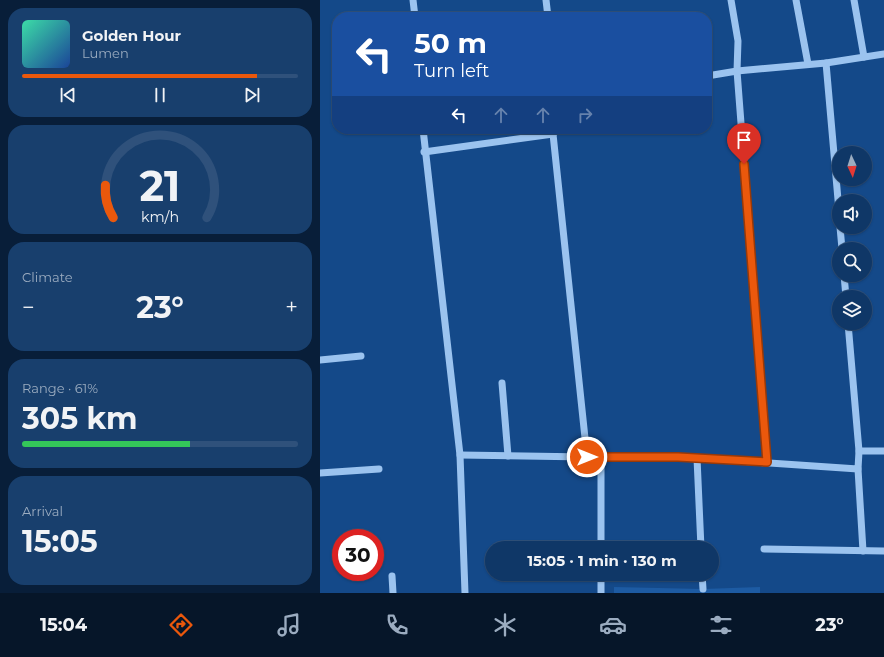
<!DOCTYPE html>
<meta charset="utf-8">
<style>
body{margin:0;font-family:Montserrat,sans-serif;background:#183f6d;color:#f1f3f6;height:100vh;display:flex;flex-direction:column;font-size:15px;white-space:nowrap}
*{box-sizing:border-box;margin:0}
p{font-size:13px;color:#9bacc0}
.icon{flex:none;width:22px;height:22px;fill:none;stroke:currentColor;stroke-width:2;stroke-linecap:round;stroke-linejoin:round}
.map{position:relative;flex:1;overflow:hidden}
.drawer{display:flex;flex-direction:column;gap:8px;padding:8px;background:#081e39;width:320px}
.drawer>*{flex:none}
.top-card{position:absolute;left:12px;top:12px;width:380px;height:122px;border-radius:16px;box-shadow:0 1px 3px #0004,0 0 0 1px #2f517b;background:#1a4fa0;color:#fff;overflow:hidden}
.needle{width:26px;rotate:176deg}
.buttons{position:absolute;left:512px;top:146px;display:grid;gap:8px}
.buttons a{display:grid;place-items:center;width:40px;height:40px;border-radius:50%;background:#0f3767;box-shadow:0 1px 3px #0004,0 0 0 1px #2f517b;font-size:20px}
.speed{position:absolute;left:12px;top:529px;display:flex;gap:8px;font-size:20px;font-weight:700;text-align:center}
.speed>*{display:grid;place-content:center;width:52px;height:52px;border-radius:50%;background:#0f3767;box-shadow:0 1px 3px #0004,0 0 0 1px #2f517b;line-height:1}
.speed .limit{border:6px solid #d22;background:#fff;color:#111}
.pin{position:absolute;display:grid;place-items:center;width:34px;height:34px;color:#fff;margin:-41px -17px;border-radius:50% 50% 50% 0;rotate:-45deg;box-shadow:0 0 4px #0007}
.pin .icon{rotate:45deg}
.me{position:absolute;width:44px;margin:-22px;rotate:90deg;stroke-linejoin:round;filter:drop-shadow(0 0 3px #0008)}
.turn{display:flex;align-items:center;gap:14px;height:84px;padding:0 16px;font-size:18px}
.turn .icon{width:52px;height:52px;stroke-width:2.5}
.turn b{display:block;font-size:28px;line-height:34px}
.lanes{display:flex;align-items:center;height:38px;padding:0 16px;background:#0003;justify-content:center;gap:20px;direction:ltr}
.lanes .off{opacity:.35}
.big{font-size:30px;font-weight:700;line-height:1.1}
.drawer .card{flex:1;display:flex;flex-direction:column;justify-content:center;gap:6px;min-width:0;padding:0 14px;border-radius:16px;background:#183f6d}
.drawer .dial{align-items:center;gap:0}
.dial svg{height:104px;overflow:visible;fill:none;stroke:#2f517b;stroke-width:7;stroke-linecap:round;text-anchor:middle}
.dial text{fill:#f1f3f6;stroke:none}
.song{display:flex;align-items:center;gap:12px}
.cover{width:48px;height:48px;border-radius:6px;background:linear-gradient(135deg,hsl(160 70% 55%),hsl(220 70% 35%))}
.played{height:4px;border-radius:2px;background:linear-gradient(90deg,#ea580c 85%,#2f517b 85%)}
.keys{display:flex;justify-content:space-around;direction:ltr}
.heat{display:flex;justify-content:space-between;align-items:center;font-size:22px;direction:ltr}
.charge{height:6px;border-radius:3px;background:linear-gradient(90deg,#34c759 61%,#2f517b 0)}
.trip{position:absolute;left:165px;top:541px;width:234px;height:40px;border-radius:20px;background:#0f3767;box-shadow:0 1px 3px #0004,0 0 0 1px #2f517b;font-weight:700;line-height:40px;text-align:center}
.dock{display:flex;height:64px;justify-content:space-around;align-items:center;background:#061629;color:#9bacc0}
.dock .icon{width:28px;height:28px}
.dock .active{color:#ea580c}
.dock b{font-size:18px;color:#f1f3f6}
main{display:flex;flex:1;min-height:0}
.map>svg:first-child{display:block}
.green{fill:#1d5ba3}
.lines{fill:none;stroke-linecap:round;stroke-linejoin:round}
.minor{stroke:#9bc3ef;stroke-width:7}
.route-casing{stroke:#983908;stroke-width:10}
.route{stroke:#ea580c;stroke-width:7}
</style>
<main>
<section class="drawer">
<div class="card">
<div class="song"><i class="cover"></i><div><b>Golden Hour</b><p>Lumen</p></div></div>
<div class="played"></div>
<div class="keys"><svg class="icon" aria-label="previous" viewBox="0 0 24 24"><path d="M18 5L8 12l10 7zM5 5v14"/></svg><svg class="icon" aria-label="pause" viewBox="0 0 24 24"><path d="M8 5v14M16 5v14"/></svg><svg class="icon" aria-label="next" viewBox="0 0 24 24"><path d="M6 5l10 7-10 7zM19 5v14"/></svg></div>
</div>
<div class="card dial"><svg viewBox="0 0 100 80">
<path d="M14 69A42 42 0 1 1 86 69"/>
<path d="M14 69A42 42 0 0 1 8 44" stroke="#ea580c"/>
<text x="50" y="56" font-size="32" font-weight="700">21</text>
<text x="50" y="72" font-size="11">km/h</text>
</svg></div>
<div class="card"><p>Climate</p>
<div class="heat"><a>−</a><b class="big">23°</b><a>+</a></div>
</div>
<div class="card"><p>Range · 61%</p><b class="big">305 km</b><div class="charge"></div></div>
<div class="card"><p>Arrival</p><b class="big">15:05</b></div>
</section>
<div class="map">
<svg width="564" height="593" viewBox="0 0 564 593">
<rect width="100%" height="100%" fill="#144989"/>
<!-- green -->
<polygon class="green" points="294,587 383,589 440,587 440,593 294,593"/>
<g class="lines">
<!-- minor -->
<g class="minor">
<polyline points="93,0 95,17"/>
<polyline points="226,0 228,17"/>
<polyline points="411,0 418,41 417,71 447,462"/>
<polyline points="476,0 488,64"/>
<polyline points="534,0 544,57"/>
<polyline points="506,63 519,211"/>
<polyline points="387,76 417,71 506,63 564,54"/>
<polyline points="103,129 140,455 145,593"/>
<polyline points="233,134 267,457"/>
<polyline points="104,152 233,134 238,129"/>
<polyline points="520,227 522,249"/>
<polyline points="524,275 526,297"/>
<polyline points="0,360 41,356"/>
<polyline points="182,383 188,456"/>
<polyline points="539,451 564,451"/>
<polyline points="140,455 267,457 358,457 538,469 539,451 528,323"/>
<polyline points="281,457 281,548"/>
<polyline points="377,458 381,548"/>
<polyline points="538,469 543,551"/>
<polyline points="0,473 59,469"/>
<polyline points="444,549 564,551"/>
<polyline points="281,574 281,593"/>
<polyline points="382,574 383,589"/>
<polyline points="72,576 73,593"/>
</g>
</g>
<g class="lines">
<!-- route casing -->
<g class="route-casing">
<polyline id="route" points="267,457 358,457 447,462 424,164"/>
</g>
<!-- route -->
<use href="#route" class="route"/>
</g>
</svg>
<div class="buttons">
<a><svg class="needle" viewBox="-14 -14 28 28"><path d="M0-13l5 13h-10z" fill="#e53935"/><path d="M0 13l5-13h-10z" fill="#9bacc0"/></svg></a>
<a><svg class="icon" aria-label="sound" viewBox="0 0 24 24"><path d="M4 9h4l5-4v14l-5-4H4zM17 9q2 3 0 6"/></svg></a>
<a><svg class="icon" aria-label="search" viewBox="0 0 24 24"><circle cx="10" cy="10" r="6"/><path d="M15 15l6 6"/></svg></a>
<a><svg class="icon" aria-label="layers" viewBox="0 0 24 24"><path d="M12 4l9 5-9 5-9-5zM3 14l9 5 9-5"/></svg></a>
</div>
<div class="speed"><div class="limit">30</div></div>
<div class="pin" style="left:424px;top:164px;background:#d93025"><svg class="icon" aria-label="arrive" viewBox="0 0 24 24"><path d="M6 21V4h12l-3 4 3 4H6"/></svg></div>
<svg class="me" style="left:267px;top:457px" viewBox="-20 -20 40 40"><circle r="17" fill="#ea580c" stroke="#fff" stroke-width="3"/><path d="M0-11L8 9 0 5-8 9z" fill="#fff"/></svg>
<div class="trip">15:05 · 1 min · 130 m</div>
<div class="top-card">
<div class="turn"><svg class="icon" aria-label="left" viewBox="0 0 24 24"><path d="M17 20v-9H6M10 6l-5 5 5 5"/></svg><div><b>50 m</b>Turn left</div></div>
<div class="lanes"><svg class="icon" aria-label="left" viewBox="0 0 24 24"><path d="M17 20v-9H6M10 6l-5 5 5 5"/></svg><svg class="icon off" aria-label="ahead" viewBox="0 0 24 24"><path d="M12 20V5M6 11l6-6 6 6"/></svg><svg class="icon off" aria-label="ahead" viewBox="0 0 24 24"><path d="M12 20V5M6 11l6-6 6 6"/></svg><svg class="icon off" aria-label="right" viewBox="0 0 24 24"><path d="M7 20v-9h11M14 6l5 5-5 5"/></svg></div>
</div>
</div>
</main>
<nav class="dock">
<b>15:04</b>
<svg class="icon active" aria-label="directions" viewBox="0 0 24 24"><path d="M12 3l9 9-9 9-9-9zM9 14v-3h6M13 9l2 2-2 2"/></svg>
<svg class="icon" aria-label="music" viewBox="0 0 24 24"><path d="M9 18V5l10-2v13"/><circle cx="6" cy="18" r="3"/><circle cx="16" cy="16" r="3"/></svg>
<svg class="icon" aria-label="phone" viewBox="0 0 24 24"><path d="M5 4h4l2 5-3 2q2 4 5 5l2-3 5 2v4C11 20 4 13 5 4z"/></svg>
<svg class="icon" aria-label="climate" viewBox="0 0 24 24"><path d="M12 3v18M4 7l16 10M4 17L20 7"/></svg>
<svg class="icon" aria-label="car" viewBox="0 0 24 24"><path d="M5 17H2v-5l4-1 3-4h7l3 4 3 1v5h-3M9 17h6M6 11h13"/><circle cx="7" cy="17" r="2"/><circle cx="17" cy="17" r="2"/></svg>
<svg class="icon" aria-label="filters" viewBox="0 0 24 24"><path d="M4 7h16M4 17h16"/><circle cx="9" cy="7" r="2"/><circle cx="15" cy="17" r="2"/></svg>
<b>23°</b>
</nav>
